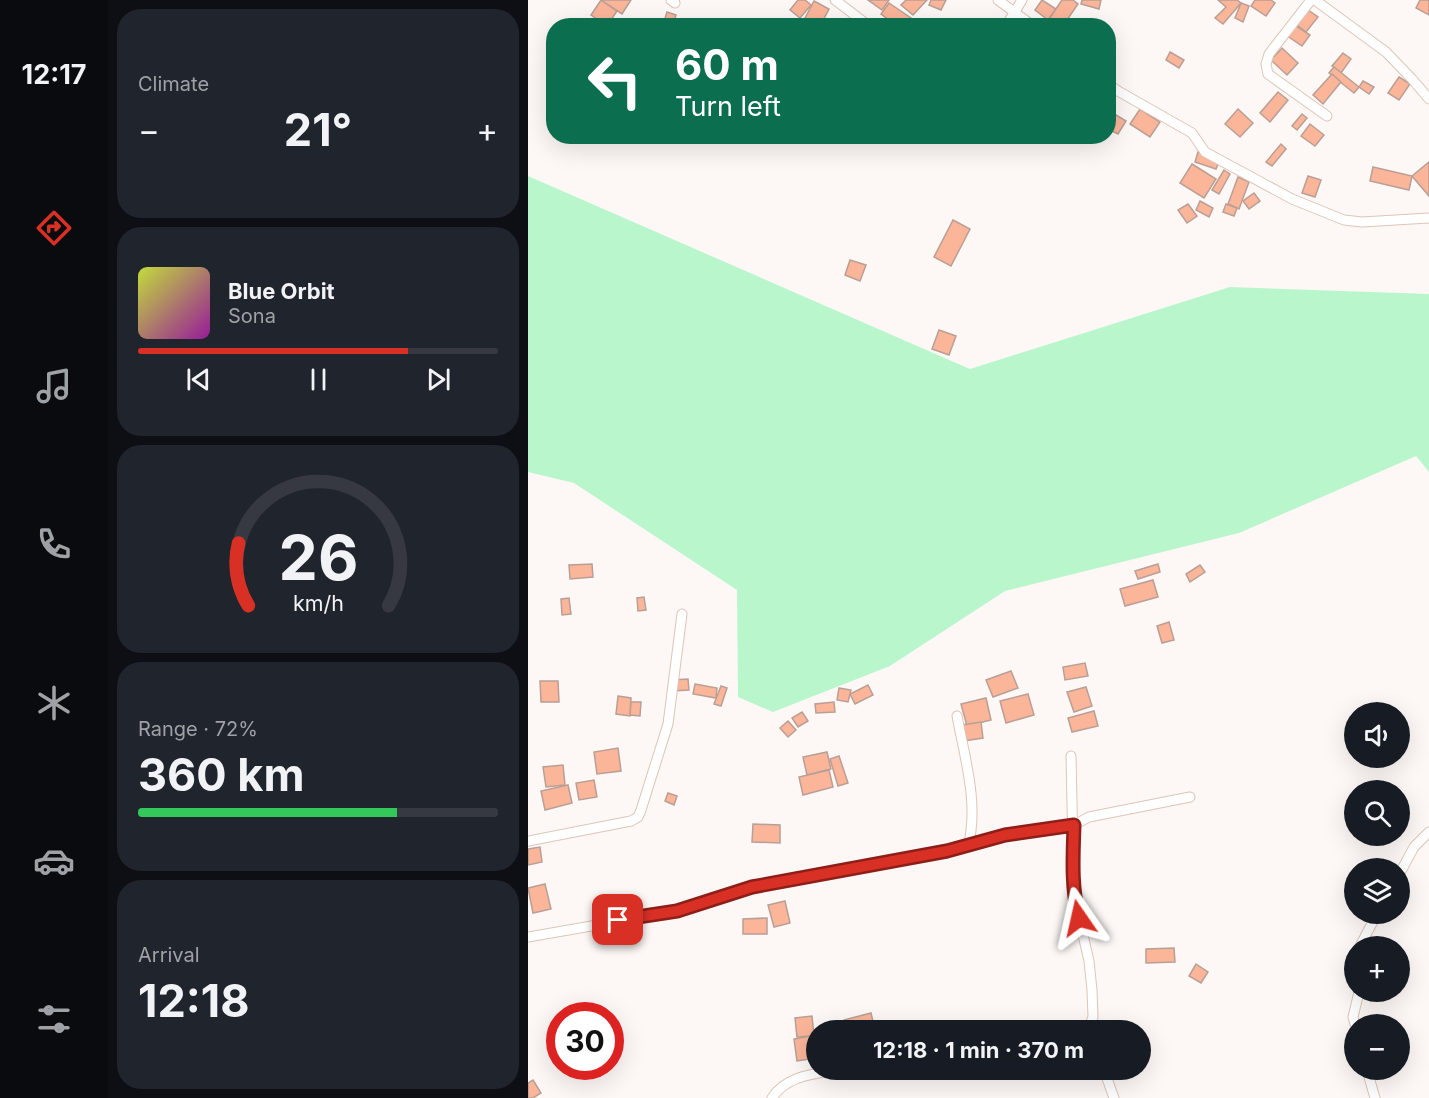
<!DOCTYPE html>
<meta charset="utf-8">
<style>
body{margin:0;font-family:Inter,sans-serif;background:#20242c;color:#f1f3f6;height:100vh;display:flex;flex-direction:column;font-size:22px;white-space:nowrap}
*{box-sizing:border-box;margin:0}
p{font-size:20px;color:#9ea1a6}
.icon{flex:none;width:33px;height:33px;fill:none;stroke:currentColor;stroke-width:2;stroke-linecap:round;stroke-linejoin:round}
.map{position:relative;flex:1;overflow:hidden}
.panel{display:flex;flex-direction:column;gap:9px;padding:9px;background:#0d0f14;width:420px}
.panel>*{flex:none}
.top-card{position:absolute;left:18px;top:18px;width:570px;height:126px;border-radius:24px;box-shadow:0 6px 24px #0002;background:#0b6e4f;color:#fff;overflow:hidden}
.buttons{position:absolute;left:816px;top:702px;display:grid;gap:12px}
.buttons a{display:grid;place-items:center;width:66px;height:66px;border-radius:50%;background:#171b24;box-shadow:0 6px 24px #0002;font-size:30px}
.speed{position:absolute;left:18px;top:1002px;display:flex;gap:12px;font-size:30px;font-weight:700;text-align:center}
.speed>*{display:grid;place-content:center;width:78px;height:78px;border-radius:50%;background:#171b24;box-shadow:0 6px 24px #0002;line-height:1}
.speed .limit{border:9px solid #d22;background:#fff;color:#111}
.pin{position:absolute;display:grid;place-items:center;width:51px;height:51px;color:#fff;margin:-26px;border-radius:12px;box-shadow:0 3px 9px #0006}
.me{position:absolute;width:66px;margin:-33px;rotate:349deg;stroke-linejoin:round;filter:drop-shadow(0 0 4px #0008)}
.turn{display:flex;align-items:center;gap:21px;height:126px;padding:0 30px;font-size:27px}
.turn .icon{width:78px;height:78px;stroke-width:2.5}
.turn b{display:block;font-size:42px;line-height:51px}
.big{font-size:45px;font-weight:700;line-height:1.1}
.panel .widget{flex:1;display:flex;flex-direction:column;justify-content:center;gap:9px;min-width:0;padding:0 21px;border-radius:24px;background:#20242c}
.panel .dial{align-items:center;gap:0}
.dial svg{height:156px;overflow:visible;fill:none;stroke:#363941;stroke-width:7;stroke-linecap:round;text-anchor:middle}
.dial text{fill:#f1f3f6;stroke:none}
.song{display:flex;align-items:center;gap:18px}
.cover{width:72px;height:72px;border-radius:9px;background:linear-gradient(135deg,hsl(70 70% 55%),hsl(300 70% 35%))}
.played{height:6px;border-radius:3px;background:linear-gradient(90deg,#d93025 75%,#363941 75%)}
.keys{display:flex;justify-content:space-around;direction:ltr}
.heat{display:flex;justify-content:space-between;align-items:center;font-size:33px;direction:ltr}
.charge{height:9px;border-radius:4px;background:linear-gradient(90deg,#34c759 72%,#363941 0)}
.trip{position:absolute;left:278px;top:1020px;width:345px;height:60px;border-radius:30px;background:#171b24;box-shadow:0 6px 24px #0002;font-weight:700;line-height:60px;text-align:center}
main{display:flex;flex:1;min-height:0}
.menu{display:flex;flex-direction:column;width:108px;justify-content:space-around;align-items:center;background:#090b0e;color:#9ea1a6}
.menu .icon{width:42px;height:42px}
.menu .selected{color:#d93025}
.menu b{font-size:27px;color:#f1f3f6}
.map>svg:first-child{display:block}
.green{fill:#baf6cb}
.building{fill:#fbb599;stroke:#b99f95;stroke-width:1.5}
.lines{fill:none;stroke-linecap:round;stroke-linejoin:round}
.minor-casing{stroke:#dec5b7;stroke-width:11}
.minor{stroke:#fff;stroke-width:9}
.route-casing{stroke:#8d1f18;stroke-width:15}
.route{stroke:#d93025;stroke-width:10}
</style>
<main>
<nav class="menu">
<b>12:17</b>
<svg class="icon selected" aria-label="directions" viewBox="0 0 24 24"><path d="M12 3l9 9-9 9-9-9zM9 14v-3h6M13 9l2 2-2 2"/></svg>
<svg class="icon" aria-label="music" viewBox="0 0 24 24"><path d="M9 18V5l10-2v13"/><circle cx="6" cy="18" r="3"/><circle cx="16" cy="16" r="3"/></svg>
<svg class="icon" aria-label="phone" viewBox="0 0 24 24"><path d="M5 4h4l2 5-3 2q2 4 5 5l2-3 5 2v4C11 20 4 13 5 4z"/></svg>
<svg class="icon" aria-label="climate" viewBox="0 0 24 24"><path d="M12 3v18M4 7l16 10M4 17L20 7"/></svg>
<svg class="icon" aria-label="car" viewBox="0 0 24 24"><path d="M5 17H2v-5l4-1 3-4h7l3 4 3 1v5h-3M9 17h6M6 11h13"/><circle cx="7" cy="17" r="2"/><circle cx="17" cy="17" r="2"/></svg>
<svg class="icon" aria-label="filters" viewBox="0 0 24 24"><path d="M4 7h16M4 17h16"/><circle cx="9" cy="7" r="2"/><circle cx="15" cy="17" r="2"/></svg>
</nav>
<section class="panel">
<div class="widget"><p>Climate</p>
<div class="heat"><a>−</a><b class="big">21°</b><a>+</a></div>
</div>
<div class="widget">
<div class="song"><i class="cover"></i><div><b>Blue Orbit</b><p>Sona</p></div></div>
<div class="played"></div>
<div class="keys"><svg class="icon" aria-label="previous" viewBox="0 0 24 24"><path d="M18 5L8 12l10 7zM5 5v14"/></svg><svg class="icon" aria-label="pause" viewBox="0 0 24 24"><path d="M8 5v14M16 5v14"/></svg><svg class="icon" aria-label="next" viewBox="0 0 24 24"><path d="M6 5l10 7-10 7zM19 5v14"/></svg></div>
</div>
<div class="widget dial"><svg viewBox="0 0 100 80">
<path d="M14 69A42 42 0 1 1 86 69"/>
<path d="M14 69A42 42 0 0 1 9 37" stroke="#d93025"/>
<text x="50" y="56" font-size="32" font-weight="700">26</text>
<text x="50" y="72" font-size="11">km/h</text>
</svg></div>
<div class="widget"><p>Range · 72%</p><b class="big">360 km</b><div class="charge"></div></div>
<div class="widget"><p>Arrival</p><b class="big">12:18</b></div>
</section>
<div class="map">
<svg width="901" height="1098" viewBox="0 0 901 1098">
<rect width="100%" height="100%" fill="#fdf8f5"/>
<!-- green -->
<polygon class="green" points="0,176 442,369 702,287 901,294 901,472 888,456 711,533 477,591 362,666 245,712 210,697 209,590 46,483 0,472"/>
<!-- building -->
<g class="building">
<polygon points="73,0 89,11 79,26 63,15"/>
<polygon points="75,0 103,0 94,14 74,1"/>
<polygon points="270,0 277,0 283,5 272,18 262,10"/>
<polygon points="340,0 361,0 354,10"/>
<polygon points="378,0 399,0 385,15 373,5"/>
<polygon points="403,0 418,0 413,10 401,5"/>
<polygon points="514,0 528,9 520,20 507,10"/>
<polygon points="534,0 545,0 550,4 535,26 531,26 521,19"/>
<polygon points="554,0 573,0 571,9 553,4"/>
<polygon points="690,0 709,0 713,3 695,24 687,18 698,7"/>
<polygon points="727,0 743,0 747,3 738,16 723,6"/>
<polygon points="892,0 901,0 901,15 888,8"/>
<polygon points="286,1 301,9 292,26 276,20"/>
<polygon points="361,3 386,20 383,26 369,26 353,14"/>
<polygon points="713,3 721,6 715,22 707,18"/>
<polygon points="776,7 790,17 778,32 765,22"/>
<polygon points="139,12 148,15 145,24 136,22"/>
<polygon points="765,24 782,35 774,46 758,35"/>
<polygon points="754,48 770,63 759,75 743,60"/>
<polygon points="642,52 656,60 651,68 638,60"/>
<polygon points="815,53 823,59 813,73 804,66"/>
<polygon points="806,67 831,87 826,93 801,73"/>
<polygon points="804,74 813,82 795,104 785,95"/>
<polygon points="871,77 882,84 871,100 860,93"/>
<polygon points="835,81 846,87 841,94 831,87"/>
<polygon points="750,92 760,100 742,122 732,113"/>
<polygon points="612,109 632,122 622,137 602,124"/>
<polygon points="710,109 725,123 712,137 697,124"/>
<polygon points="580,110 598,121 590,134 580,129"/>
<polygon points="774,114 779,118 769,130 764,126"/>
<polygon points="782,124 796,135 787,146 773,136"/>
<polygon points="753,144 758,149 744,166 738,162"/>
<polygon points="670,152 692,159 688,169 667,162"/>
<polygon points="901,162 901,196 884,176"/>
<polygon points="664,164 688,179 676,198 652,183"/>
<polygon points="845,167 884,176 881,190 842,181"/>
<polygon points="696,170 702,174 691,194 684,190"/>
<polygon points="780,176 793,180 787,197 774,193"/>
<polygon points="710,177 721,182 711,209 700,204"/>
<polygon points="726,193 732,201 721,209 715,201"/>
<polygon points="672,201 685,208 681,217 668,210"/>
<polygon points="660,204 669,216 659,223 650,210"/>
<polygon points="698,204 709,208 706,216 695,212"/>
<polygon points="425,220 442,229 423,266 406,257"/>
<polygon points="322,260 338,265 332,281 317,275"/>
<polygon points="411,330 428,336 421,355 404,349"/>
<polygon points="64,564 65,577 42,579 41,565"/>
<polygon points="630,564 632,572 610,579 607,571"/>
<polygon points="672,565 677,572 662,582 658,574"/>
<polygon points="625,580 630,597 597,606 592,589"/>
<polygon points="116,597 118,610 110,611 109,598"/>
<polygon points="41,598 43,614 34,615 33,599"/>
<polygon points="641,622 646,640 634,643 629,626"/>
<polygon points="557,663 560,676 537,680 535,667"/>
<polygon points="483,671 490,688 465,697 458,680"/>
<polygon points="160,679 161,690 144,691 143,680"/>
<polygon points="12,681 30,681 31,702 13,702"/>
<polygon points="167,684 189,688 188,698 165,694"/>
<polygon points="340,685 345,695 327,704 322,694"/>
<polygon points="193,686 199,688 193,706 186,704"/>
<polygon points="558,687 564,706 546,712 539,692"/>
<polygon points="311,688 323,690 320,702 309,700"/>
<polygon points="500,694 506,715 478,723 472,701"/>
<polygon points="90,696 103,698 102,716 88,714"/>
<polygon points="458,698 463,720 439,726 433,704"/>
<polygon points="103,702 113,702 112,716 102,715"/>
<polygon points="306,702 307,712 288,713 287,704"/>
<polygon points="566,711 570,726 544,732 540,718"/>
<polygon points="274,712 280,721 270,727 264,718"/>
<polygon points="260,721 268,730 260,737 252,728"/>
<polygon points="453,722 455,738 436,741 434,725"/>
<polygon points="90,748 93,771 69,774 66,752"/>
<polygon points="299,752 303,769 279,775 275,757"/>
<polygon points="311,756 320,783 310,786 302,759"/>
<polygon points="35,765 37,785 18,787 15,767"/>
<polygon points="301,770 305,787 275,795 271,777"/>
<polygon points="66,780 69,797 51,800 48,783"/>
<polygon points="40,785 44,803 17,810 13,791"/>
<polygon points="140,793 149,796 146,805 137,801"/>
<polygon points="225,824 252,825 252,843 224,842"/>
<polygon points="12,847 14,862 0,865 0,849"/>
<polygon points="17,884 23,909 5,913 0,888"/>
<polygon points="257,901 262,923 246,927 240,905"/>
<polygon points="239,918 239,934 215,934 215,919"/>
<polygon points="646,948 647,962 618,963 618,949"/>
<polygon points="668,964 680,972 673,983 661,976"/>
<polygon points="343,1013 347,1030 319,1030 316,1020"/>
<polygon points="284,1016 286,1036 269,1037 267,1018"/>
<polygon points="288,1035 288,1058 269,1061 266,1039"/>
<polygon points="5,1080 13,1093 5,1098 0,1098 0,1083"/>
</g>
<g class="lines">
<!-- minor casing -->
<g class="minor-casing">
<g id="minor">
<polyline points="143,0 147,3"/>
<polyline points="307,0 341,26"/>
<polyline points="470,0 505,26"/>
<polyline points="783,0 741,54 738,64 740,74 799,116"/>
<polyline points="787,0 858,52 884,79 901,99"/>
<polyline points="478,26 494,0"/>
<polyline points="580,84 590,91 664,133 677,152 764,199 816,220 834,222 901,218"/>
<path d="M429 716C437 759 451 804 440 847"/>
<polyline points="543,756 546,896 561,961 564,990 565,1017 561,1027 557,1030"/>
<polyline points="0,841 103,821 110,817 113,810 140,724 154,614"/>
<polyline points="872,873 886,847 901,832"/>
<polyline points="0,937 149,911 224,887 440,847 477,835 546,825 561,817 662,797"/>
<polyline points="832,946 849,914"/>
<polyline points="827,1024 825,1017 831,992"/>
<polyline points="576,1070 586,1098"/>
<polyline points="839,1070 847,1098"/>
<path d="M244 1098C258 1076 285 1074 309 1070"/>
</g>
</g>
<!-- minor -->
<use href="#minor" class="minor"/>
</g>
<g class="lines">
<!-- route casing -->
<g class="route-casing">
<path id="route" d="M90 920 149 911 224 887 419 851 477 835 546 825C545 857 543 887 551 918"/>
</g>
<!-- route -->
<use href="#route" class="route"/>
</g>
</svg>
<div class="buttons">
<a><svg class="icon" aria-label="sound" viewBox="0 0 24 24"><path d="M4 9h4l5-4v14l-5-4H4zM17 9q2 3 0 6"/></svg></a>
<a><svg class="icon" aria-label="search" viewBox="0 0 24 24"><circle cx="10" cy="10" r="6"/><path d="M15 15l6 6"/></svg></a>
<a><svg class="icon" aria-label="layers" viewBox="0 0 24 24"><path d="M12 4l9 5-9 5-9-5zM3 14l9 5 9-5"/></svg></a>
<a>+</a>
<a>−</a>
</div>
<div class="speed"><div class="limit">30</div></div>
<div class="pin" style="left:90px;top:920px;background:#d93025"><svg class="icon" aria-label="arrive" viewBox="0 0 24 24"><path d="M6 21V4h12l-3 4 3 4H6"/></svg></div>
<svg class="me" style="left:551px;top:918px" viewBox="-20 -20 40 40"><path d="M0-17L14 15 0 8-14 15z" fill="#d93025" stroke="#fff" stroke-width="4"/></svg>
<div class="trip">12:18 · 1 min · 370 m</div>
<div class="top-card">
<div class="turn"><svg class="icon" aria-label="left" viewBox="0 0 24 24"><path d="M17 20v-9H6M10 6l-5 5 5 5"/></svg><div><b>60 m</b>Turn left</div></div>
</div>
</div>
</main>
